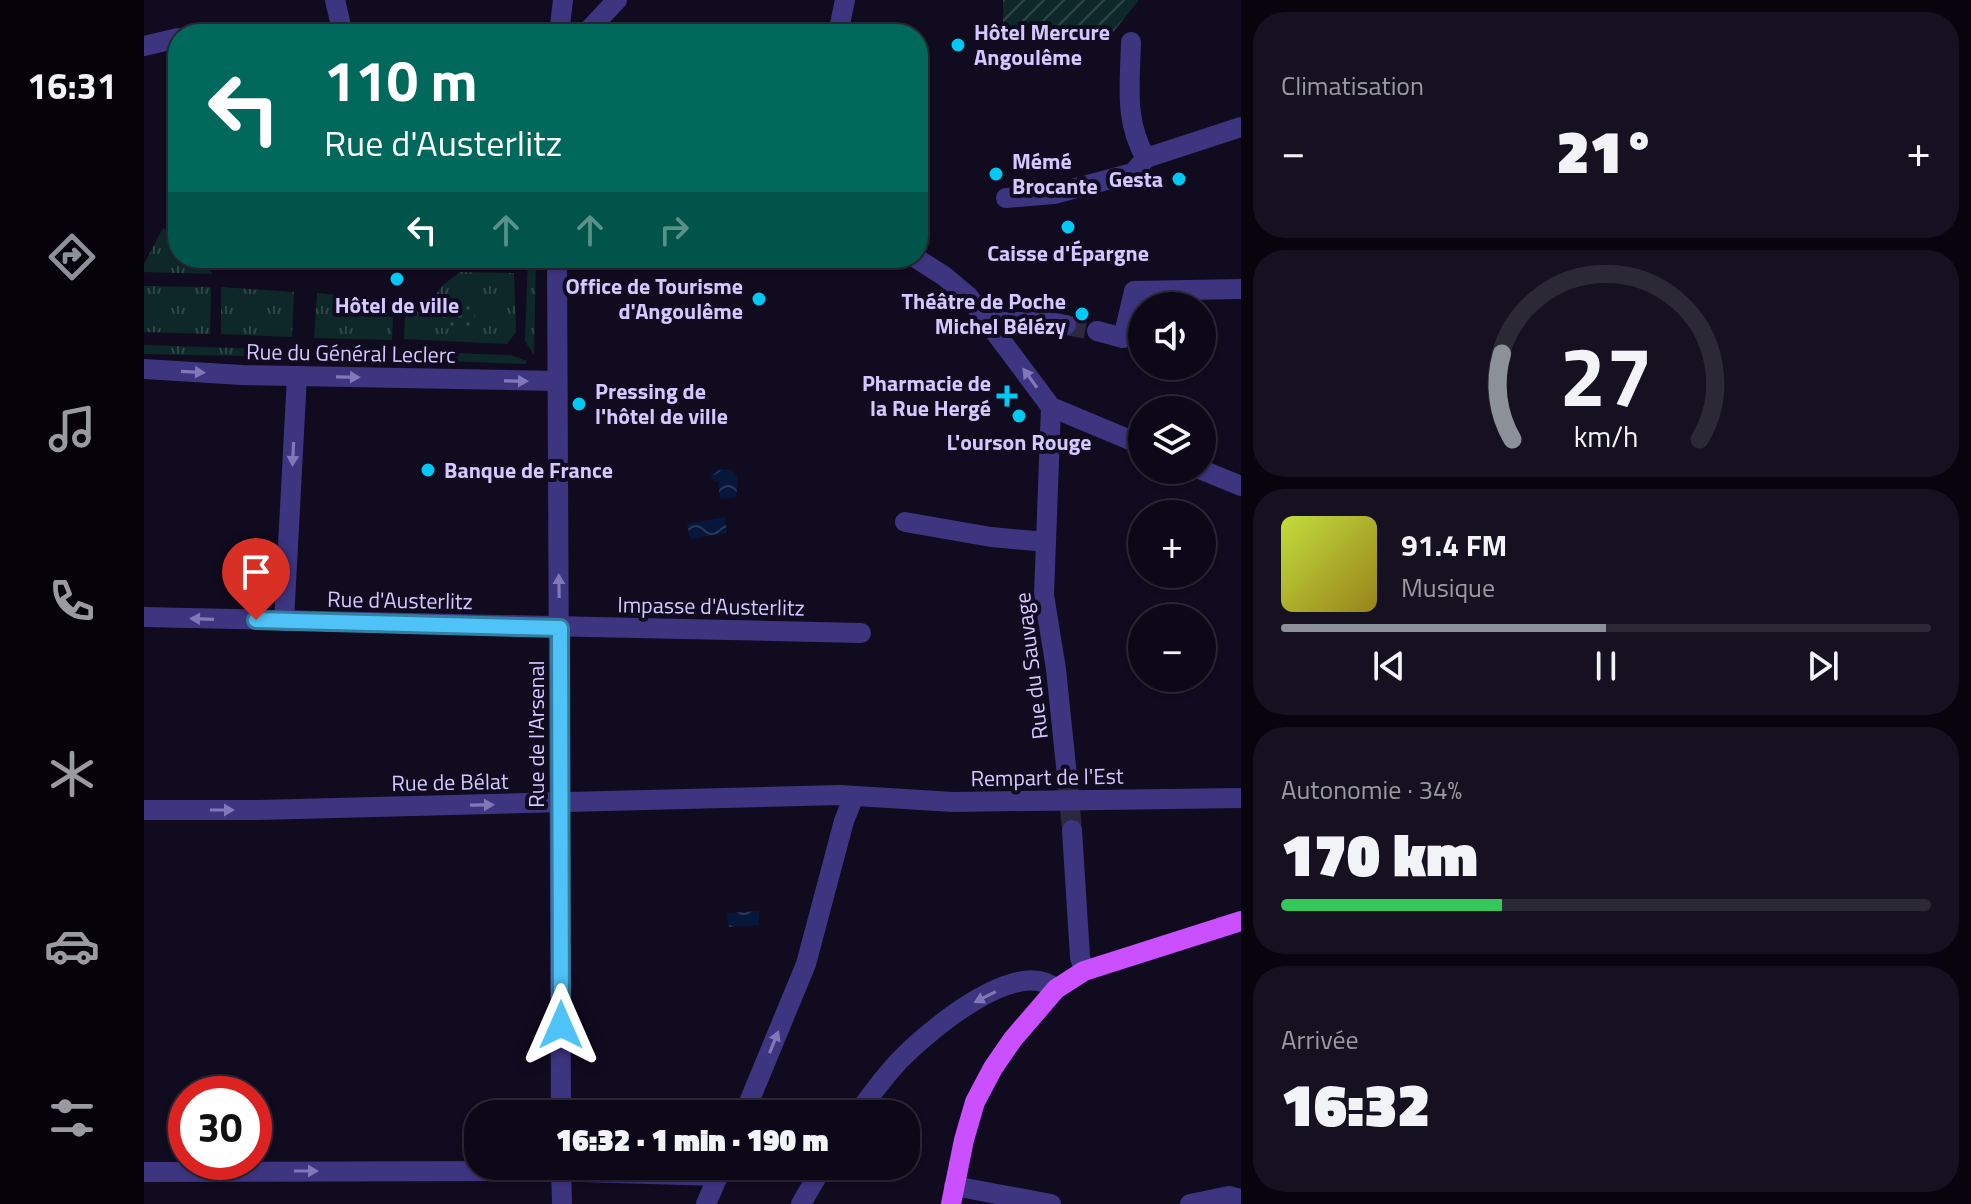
<!DOCTYPE html>
<html lang="fr">
<meta charset="utf-8">
<style>
body{margin:0;font-family:"Titillium Web",sans-serif;background:#151120;color:#f1f3f6;height:100vh;display:flex;flex-direction:column;font-size:30px;white-space:nowrap}
*{box-sizing:border-box;margin:0}
p{font-size:26px;color:#9a9aa1}
.icon{flex:none;width:44px;height:44px;fill:none;stroke:currentColor;stroke-width:2;stroke-linecap:round;stroke-linejoin:round}
.map{position:relative;flex:1;overflow:hidden}
.side{display:flex;flex-direction:column;gap:12px;padding:12px;background:#07040d;width:730px}
.side>*{flex:none}
.top-card{position:absolute;left:24px;top:24px;width:760px;height:244px;border-radius:32px;box-shadow:0 2px 6px #0004,0 0 0 2px #2c2936;background:#00695c;color:#fff;overflow:hidden}
.controls{position:absolute;left:984px;top:292px;display:grid;gap:16px}
.controls a{display:grid;place-items:center;width:88px;height:88px;border-radius:50%;background:#0c0817;box-shadow:0 2px 6px #0004,0 0 0 2px #2c2936;font-size:40px}
.speed{position:absolute;left:24px;top:1076px;display:flex;gap:16px;font-size:40px;font-weight:700;text-align:center}
.speed>*{display:grid;place-content:center;width:104px;height:104px;border-radius:50%;background:#0c0817;box-shadow:0 2px 6px #0004,0 0 0 2px #2c2936;line-height:1}
.speed .limit{border:12px solid #d22;background:#fff;color:#111}
.pin{position:absolute;display:grid;place-items:center;width:68px;height:68px;color:#fff;margin:-82px -34px;border-radius:50% 50% 50% 0;rotate:-45deg;box-shadow:0 0 8px #0007}
.pin .icon{rotate:45deg}
.me{position:absolute;width:88px;margin:-44px;rotate:0deg;stroke-linejoin:round;filter:drop-shadow(0 0 6px #0008)}
.turn{display:flex;align-items:center;gap:28px;height:168px;padding:0 24px;font-size:36px}
.turn .icon{width:104px;height:104px;stroke-width:2.5}
.turn b{display:block;font-size:56px;line-height:68px}
.lanes{display:flex;align-items:center;height:76px;padding:0 24px;background:#0003;justify-content:center;gap:40px;direction:ltr}
.lanes .off{opacity:.35}
.big{font-size:60px;font-weight:800;line-height:1.1}
.side .tile{flex:1;display:flex;flex-direction:column;justify-content:center;gap:12px;min-width:0;padding:0 28px;border-radius:32px;background:#151120}
.side .dial{align-items:center;gap:0}
.dial svg{height:208px;overflow:visible;fill:none;stroke:#2c2936;stroke-width:7;stroke-linecap:round;text-anchor:middle}
.dial text{fill:#f1f3f6;stroke:none}
.song{display:flex;align-items:center;gap:24px}
.cover{width:96px;height:96px;border-radius:12px;background:linear-gradient(135deg,hsl(70 70% 55%),hsl(50 70% 35%))}
.played{height:8px;border-radius:4px;background:linear-gradient(90deg,#8c9099 50%,#2c2936 50%)}
.keys{display:flex;justify-content:space-around;direction:ltr}
.heat{display:flex;justify-content:space-between;align-items:center;font-size:44px;direction:ltr}
.charge{height:12px;border-radius:6px;background:linear-gradient(90deg,#34c759 34%,#2c2936 0)}
.trip{position:absolute;left:320px;top:1100px;width:456px;height:80px;border-radius:32px;background:#0c0817;box-shadow:0 2px 6px #0004,0 0 0 2px #2c2936;font-weight:800;line-height:80px;text-align:center}
main{display:flex;flex:1;min-height:0}
.dock{display:flex;flex-direction:column;width:144px;justify-content:space-around;align-items:center;background:#050309;color:#9a9aa1}
.dock .icon{width:56px;height:56px}
.dock .selected{color:#8c9099}
.dock b{font-size:36px;color:#f1f3f6}
.map>svg:first-child{display:block}
.grass{fill:url(#grass-tufts)}
.park{fill:url(#park-dots)}
.garden{fill:url(#garden-furrows)}
.water{fill:url(#water-waves)}
.lines{fill:none;stroke-linecap:round;stroke-linejoin:round}
.minor-tunnel{stroke:#2d2841;stroke-width:20;stroke-dasharray:20 10;stroke-linecap:butt}
.minor{stroke:#3d3580;stroke-width:20}
.major{stroke:#ca50ff;stroke-width:20}
.oneway{fill:#8078b9}
.route-casing{stroke:#337fa1;stroke-width:20}
.route{stroke:#4fc3f7;stroke-width:14}
.poi-dot{fill:#00caf4;stroke:#100b1f;stroke-width:3}
.labels{text-anchor:middle;dominant-baseline:central;stroke-width:8;stroke-linejoin:round;paint-order:stroke}
.poi-label{font-size:22px;font-weight:bold;fill:#d3c9ff;stroke:#100b1f;text-anchor:start}
.street-label{font-size:22px;fill:#d3c9ff;stroke:#100b1f}
</style>
<main>
<nav class="dock">
<b>16:31</b>
<svg class="icon selected" aria-label="directions" viewBox="0 0 24 24"><path d="M12 3l9 9-9 9-9-9zM9 14v-3h6M13 9l2 2-2 2"/></svg>
<svg class="icon" aria-label="music" viewBox="0 0 24 24"><path d="M9 18V5l10-2v13"/><circle cx="6" cy="18" r="3"/><circle cx="16" cy="16" r="3"/></svg>
<svg class="icon" aria-label="phone" viewBox="0 0 24 24"><path d="M5 4h4l2 5-3 2q2 4 5 5l2-3 5 2v4C11 20 4 13 5 4z"/></svg>
<svg class="icon" aria-label="climate" viewBox="0 0 24 24"><path d="M12 3v18M4 7l16 10M4 17L20 7"/></svg>
<svg class="icon" aria-label="car" viewBox="0 0 24 24"><path d="M5 17H2v-5l4-1 3-4h7l3 4 3 1v5h-3M9 17h6M6 11h13"/><circle cx="7" cy="17" r="2"/><circle cx="17" cy="17" r="2"/></svg>
<svg class="icon" aria-label="filters" viewBox="0 0 24 24"><path d="M4 7h16M4 17h16"/><circle cx="9" cy="7" r="2"/><circle cx="15" cy="17" r="2"/></svg>
</nav>
<div class="map">
<svg width="1097" height="1204" viewBox="0 0 1097 1204">
<defs>
<pattern id="grass-tufts" width="24" height="20" patternUnits="userSpaceOnUse" patternTransform="scale(2)"><rect width="24" height="20" fill="#0e2829"/><path d="M3 7l-1-3M5 7V3M7 7l1-3M15 17l-1-3M17 17v-4M19 17l1-3" fill="none" stroke="#304649"/></pattern>
<pattern id="park-dots" width="8" height="8" patternUnits="userSpaceOnUse" patternTransform="scale(2)"><rect width="8" height="8" fill="#0e2829"/><path d="M2 2h.1M6 6h.1" fill="none" stroke="#304649" stroke-width="1.8" stroke-linecap="round"/></pattern>
<pattern id="garden-furrows" width="10" height="10" patternUnits="userSpaceOnUse" patternTransform="scale(2)"><rect width="10" height="10" fill="#0e2829"/><path d="M-1 1l2-2M0 10L10 0M9 11l2-2" fill="none" stroke="#304649"/></pattern>
<pattern id="water-waves" width="16" height="10" patternUnits="userSpaceOnUse" patternTransform="scale(2)"><rect width="16" height="10" fill="#07173c"/><path d="M0 5q4-4 8 0t8 0" fill="none" stroke="#2a3759"/></pattern>
</defs>
<rect width="100%" height="100%" fill="#100b1f"/>
<!-- grass -->
<g class="grass">
<polygon points="19,228 34,236 34,258 62,258 68,274 0,272 0,264"/>
<polygon points="384,258 392,258 390,355 381,341"/>
<path d="M316 272 370 273 372 332 363 344 260 339 261 316C283 309 283 306 296 289 302 281 310 277 316 272Z"/>
<polygon points="0,286 67,287 66,334 0,332"/>
<polygon points="77,287 150,292 148,337 77,334"/>
<polygon points="173,293 220,298 235,312 249,318 248,340 170,338"/>
<polygon points="0,345 146,350 146,357 0,354"/>
<polygon points="170,349 367,355 383,361 381,364 169,356"/>
</g>
<!-- park -->
<polygon class="park" points="297,303 331,305 331,330 297,328"/>
<!-- garden -->
<polygon class="garden" points="859,0 995,0 966,36 854,38 855,27 859,27"/>
<!-- water -->
<g class="water">
<polygon points="575,470 585,469 591,473 594,479 592,497 576,499 574,482 568,480 567,476"/>
<polygon points="581,517 583,533 546,539 543,524"/>
<polygon points="615,911 615,925 585,927 583,913"/>
</g>
<g class="lines">
<!-- minor-tunnel -->
<g class="minor-tunnel">
<polyline points="922,325 953,331"/>
<polyline points="923,776 928,830"/>
</g>
<!-- minor -->
<g class="minor">
<polyline points="191,0 199,34"/>
<polyline points="59,34 139,34"/>
<polyline points="415,34 419,0"/>
<polyline points="441,34 473,0"/>
<polyline points="694,34 701,0"/>
<path d="M987 42C986 83 980 122 1002 158"/>
<polyline points="0,46 34,38"/>
<polyline points="862,198 910,194 989,173 1002,158 1097,127"/>
<polyline points="413,258 417,1114"/>
<polyline points="772,258 800,276 824,296 907,407 998,445"/>
<polyline points="844,322 906,322 922,325"/>
<polyline points="953,331 979,338 990,291 1097,289"/>
<polyline points="0,369 98,375 413,381"/>
<polyline points="907,407 900,595 912,669 923,776"/>
<polyline points="1058,470 1097,486"/>
<polyline points="761,522 847,537 902,542"/>
<polyline points="0,617 717,633"/>
<polyline points="140,621 153,376"/>
<polyline points="0,810 114,810 696,795 809,802 1097,798"/>
<polyline points="928,830 936,957 940,971"/>
<polyline points="600,1114 662,964 700,821 710,796"/>
<path d="M713 1114C726 1096 740 1077 755 1061 783 1032 873 955 912 989"/>
<polyline points="417,1166 418,1204"/>
<polyline points="0,1172 402,1171 575,1176"/>
<polyline points="810,1186 907,1204"/>
<polyline points="562,1204 578,1167"/>
<polyline points="657,1204 679,1166"/>
<polyline points="1046,1204 1085,1196 1097,1199"/>
</g>
<!-- major -->
<polyline class="major" points="807,1204 820,1140 831,1102 849,1068 869,1039 912,989 940,971 1097,921"/>
</g>
<!-- one-way arrows -->
<defs><path id="oneway-solid" d="M-6-.8H1V-3.2L6.5 0L1 3.2V.8H-6Z" transform="scale(2)"/></defs>
<g class="oneway">
<use href="#oneway-solid" transform="translate(49 372) rotate(3)"/>
<use href="#oneway-solid" transform="translate(204 377) rotate(1)"/>
<use href="#oneway-solid" transform="translate(886 378) rotate(-126)"/>
<use href="#oneway-solid" transform="translate(372 381) rotate(1)"/>
<use href="#oneway-solid" transform="translate(149 454) rotate(93)"/>
<use href="#oneway-solid" transform="translate(415 586) rotate(-91)"/>
<use href="#oneway-solid" transform="translate(58 619) rotate(-178)"/>
<use href="#oneway-solid" transform="translate(338 805) rotate(-1)"/>
<use href="#oneway-solid" transform="translate(78 810)"/>
<use href="#oneway-solid" transform="translate(841 997) rotate(153)"/>
<use href="#oneway-solid" transform="translate(630 1042) rotate(-68)"/>
<use href="#oneway-solid" transform="translate(162 1171)"/>
</g>
<g class="lines">
<!-- route casing -->
<g class="route-casing">
<polyline id="route" points="112,620 416,628 417,1025"/>
</g>
<!-- route -->
<use href="#route" class="route"/>
</g>
<!-- markers -->
<g class="poi-dot">
<circle cx="814" cy="45" r="8"/>
<circle cx="852" cy="174" r="8"/>
<circle cx="1035" cy="179" r="8"/>
<circle cx="924" cy="227" r="8"/>
<circle cx="253" cy="279" r="8"/>
<circle cx="615" cy="299" r="8"/>
<circle cx="938" cy="314" r="8"/>
<path d="M859 384h8v8h8v8h-8v8h-8v-8h-8v-8h8z"/>
<circle cx="435" cy="404" r="8"/>
<circle cx="875" cy="416" r="8"/>
<circle cx="284" cy="470" r="8"/>
</g>
<g class="labels">
<!-- poi labels -->
<g class="poi-label">
<text x="830" y="32">Hôtel Mercure<tspan x="830" dy="25">Angoulême</tspan></text>
<text x="868" y="161">Mémé<tspan x="868" dy="25">Brocante</tspan></text>
<text x="1019" y="179" text-anchor="end">Gesta</text>
<text x="924" y="253" text-anchor="middle">Caisse d'Épargne</text>
<text x="599" y="286" text-anchor="end">Office de Tourisme<tspan x="599" dy="25">d'Angoulême</tspan></text>
<text x="922" y="301" text-anchor="end">Théâtre de Poche<tspan x="922" dy="25">Michel Bélézy</tspan></text>
<text x="253" y="305" text-anchor="middle">Hôtel de ville</text>
<text x="847" y="383" text-anchor="end">Pharmacie de<tspan x="847" dy="25">la Rue Hergé</tspan></text>
<text x="451" y="391">Pressing de<tspan x="451" dy="25">l'hôtel de ville</tspan></text>
<text x="875" y="442" text-anchor="middle">L'ourson Rouge</text>
<text x="300" y="470">Banque de France</text>
</g>
<!-- street labels -->
<g class="street-label">
<text transform="translate(207 353) rotate(1)">Rue du Général Leclerc</text>
<text transform="translate(256 600) rotate(1)">Rue d'Austerlitz</text>
<text transform="translate(567 606) rotate(1)">Impasse d'Austerlitz</text>
<text transform="translate(887 666) rotate(-97)">Rue du Sauvage</text>
<text transform="translate(392 734) rotate(-90)">Rue de l'Arsenal</text>
<text transform="translate(903 777) rotate(-1)">Rempart de l'Est</text>
<text transform="translate(306 782) rotate(-1)">Rue de Bélat</text>
</g>
</g>
</svg>
<div class="controls">
<a><svg class="icon" aria-label="sound" viewBox="0 0 24 24"><path d="M4 9h4l5-4v14l-5-4H4zM17 9q2 3 0 6"/></svg></a>
<a><svg class="icon" aria-label="layers" viewBox="0 0 24 24"><path d="M12 4l9 5-9 5-9-5zM3 14l9 5 9-5"/></svg></a>
<a>+</a>
<a>−</a>
</div>
<div class="speed"><div class="limit">30</div></div>
<div class="pin" style="left:112px;top:620px;background:#d93025"><svg class="icon" aria-label="arrive" viewBox="0 0 24 24"><path d="M6 21V4h12l-3 4 3 4H6"/></svg></div>
<svg class="me" style="left:417px;top:1025px" viewBox="-20 -20 40 40"><path d="M0-17L14 15 0 8-14 15z" fill="#4fc3f7" stroke="#fff" stroke-width="4"/></svg>
<div class="trip">16:32 · 1 min · 190 m</div>
<div class="top-card">
<div class="turn"><svg class="icon" aria-label="left" viewBox="0 0 24 24"><path d="M17 20v-9H6M10 6l-5 5 5 5"/></svg><div><b>110 m</b>Rue d'Austerlitz</div></div>
<div class="lanes"><svg class="icon" aria-label="left" viewBox="0 0 24 24"><path d="M17 20v-9H6M10 6l-5 5 5 5"/></svg><svg class="icon off" aria-label="ahead" viewBox="0 0 24 24"><path d="M12 20V5M6 11l6-6 6 6"/></svg><svg class="icon off" aria-label="ahead" viewBox="0 0 24 24"><path d="M12 20V5M6 11l6-6 6 6"/></svg><svg class="icon off" aria-label="right" viewBox="0 0 24 24"><path d="M7 20v-9h11M14 6l5 5-5 5"/></svg></div>
</div>
</div>
<section class="side">
<div class="tile"><p>Climatisation</p>
<div class="heat"><a>−</a><b class="big">21°</b><a>+</a></div>
</div>
<div class="tile dial"><svg viewBox="0 0 100 80">
<path d="M14 69A42 42 0 1 1 86 69"/>
<path d="M14 69A42 42 0 0 1 10 36" stroke="#8c9099"/>
<text x="50" y="56" font-size="32" font-weight="700">27</text>
<text x="50" y="72" font-size="11">km/h</text>
</svg></div>
<div class="tile">
<div class="song"><i class="cover"></i><div><b>91.4 FM</b><p>Musique</p></div></div>
<div class="played"></div>
<div class="keys"><svg class="icon" aria-label="previous" viewBox="0 0 24 24"><path d="M18 5L8 12l10 7zM5 5v14"/></svg><svg class="icon" aria-label="pause" viewBox="0 0 24 24"><path d="M8 5v14M16 5v14"/></svg><svg class="icon" aria-label="next" viewBox="0 0 24 24"><path d="M6 5l10 7-10 7zM19 5v14"/></svg></div>
</div>
<div class="tile"><p>Autonomie · 34%</p><b class="big">170 km</b><div class="charge"></div></div>
<div class="tile"><p>Arrivée</p><b class="big">16:32</b></div>
</section>
</main>
